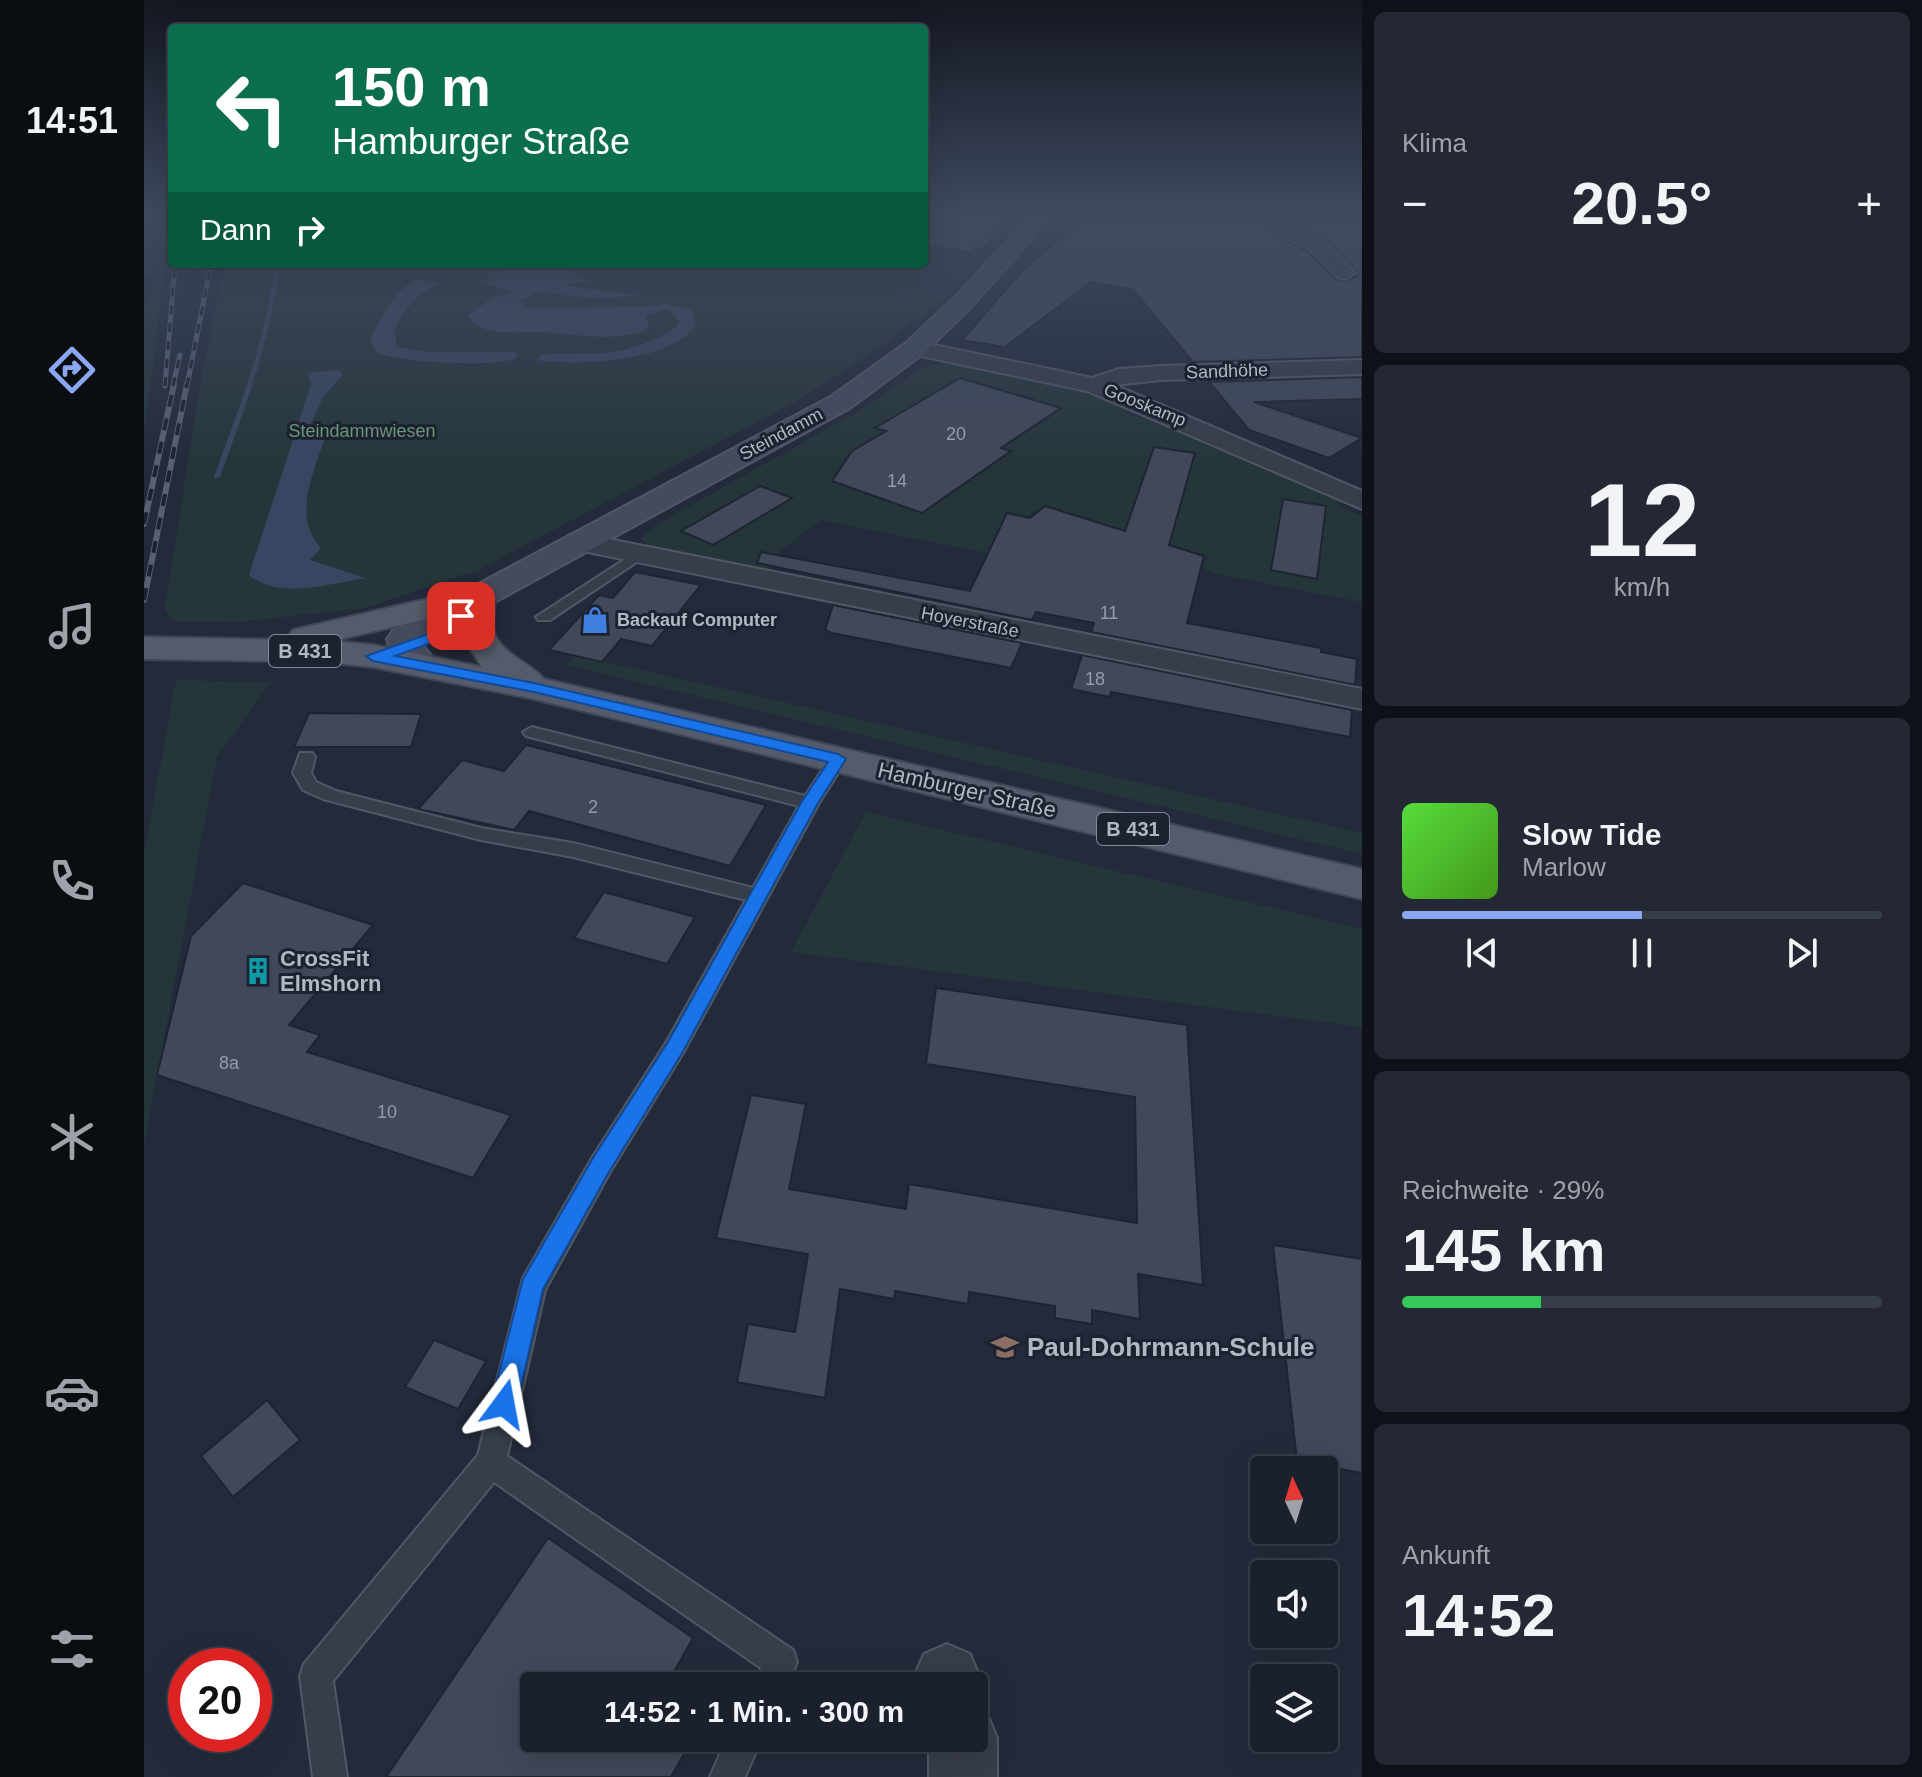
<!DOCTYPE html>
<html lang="de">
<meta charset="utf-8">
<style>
body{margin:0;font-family:Arial,sans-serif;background:#232834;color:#f1f3f6;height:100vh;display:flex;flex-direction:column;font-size:30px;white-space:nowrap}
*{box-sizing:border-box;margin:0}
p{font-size:26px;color:#9fa3a9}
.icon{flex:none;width:44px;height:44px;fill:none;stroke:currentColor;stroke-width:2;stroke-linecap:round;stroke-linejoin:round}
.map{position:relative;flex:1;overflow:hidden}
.details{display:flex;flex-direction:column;gap:12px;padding:12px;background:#0e1218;width:560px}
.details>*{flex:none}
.banner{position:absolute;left:24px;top:24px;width:760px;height:244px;border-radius:8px;box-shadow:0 8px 32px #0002,0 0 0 2px #383e48;background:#0b6e4f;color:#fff;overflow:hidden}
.needle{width:52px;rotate:356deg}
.buttons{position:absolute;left:1106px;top:1456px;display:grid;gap:16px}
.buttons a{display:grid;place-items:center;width:88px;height:88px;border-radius:8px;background:#1a202c;box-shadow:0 8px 32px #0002,0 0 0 2px #383e48;font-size:40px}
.speed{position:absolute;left:24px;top:1648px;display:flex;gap:16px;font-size:40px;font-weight:700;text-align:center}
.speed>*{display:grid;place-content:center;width:104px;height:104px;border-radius:50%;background:#1a202c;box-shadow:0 8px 32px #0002,0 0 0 2px #383e48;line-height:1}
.speed .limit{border:12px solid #d22;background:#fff;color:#111}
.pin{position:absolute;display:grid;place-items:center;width:68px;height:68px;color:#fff;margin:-34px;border-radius:16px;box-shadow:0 4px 12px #0006}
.me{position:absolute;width:88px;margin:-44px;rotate:13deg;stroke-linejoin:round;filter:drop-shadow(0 0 6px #0008)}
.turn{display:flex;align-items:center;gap:28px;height:168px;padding:0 32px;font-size:36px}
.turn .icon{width:104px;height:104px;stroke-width:2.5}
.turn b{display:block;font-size:56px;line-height:68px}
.then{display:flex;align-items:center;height:76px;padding:0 32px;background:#0003;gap:16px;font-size:30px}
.big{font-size:60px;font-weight:800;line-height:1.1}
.details .widget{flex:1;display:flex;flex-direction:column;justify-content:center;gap:12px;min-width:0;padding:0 28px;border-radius:12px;background:#232834}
.details .dial{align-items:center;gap:0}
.dial b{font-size:104px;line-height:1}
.song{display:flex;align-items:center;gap:24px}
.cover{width:96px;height:96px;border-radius:12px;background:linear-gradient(135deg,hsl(110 70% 55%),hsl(100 70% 35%))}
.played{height:8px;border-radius:4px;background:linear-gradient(90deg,#8ba7f2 50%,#383e48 50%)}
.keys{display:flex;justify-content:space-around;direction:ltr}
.heat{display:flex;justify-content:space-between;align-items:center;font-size:44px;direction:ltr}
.charge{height:12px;border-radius:6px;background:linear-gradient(90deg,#34c759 29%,#383e48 0)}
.trip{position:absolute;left:376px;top:1672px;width:468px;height:80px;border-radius:8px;background:#1a202c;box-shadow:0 8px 32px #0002,0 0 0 2px #383e48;font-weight:800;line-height:80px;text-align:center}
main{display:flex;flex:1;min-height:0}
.dock{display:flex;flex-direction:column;width:144px;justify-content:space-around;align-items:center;background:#0a0d12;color:#9fa3a9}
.dock .icon{width:56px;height:56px}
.dock .active{color:#8ba7f2}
.dock b{font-size:36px;color:#f1f3f6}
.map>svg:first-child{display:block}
.green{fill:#25363b}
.water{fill:#394662}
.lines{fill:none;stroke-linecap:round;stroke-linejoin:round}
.stream{fill:#394662;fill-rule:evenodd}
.building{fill:#404859;stroke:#1e2431;stroke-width:2}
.lane-casing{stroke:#525765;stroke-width:4}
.street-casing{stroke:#525765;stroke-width:4}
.secondary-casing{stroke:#525765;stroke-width:4}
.primary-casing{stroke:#404653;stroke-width:4}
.lane{fill:#373d4a;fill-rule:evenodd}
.street{fill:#373d4a;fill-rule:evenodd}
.secondary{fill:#454b5d;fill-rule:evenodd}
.primary{fill:#555b6a;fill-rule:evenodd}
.rail-far1-casing{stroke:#596071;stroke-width:5}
.rail-casing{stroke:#596071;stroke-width:6}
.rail-far1{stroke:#1c222f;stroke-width:3;stroke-dasharray:9;stroke-linecap:butt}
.rail{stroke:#1c222f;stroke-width:4;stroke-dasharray:12;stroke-linecap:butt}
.route{fill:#1a73e8;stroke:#114b97;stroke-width:2}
.labels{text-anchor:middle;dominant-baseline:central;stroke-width:6;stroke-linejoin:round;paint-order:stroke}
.far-street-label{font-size:18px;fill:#b2b7c6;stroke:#1c222f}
.far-park-label{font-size:18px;fill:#6b967a;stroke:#1c222f}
.number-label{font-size:18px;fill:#969bab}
.far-poi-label{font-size:18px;font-weight:bold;fill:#b2b7c6;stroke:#1c222f;text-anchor:start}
.shield{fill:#1c222f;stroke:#858a99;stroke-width:2}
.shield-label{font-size:20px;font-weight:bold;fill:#b2b7c6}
.street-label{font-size:22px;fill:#b2b7c6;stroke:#1c222f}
.poi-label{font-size:22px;font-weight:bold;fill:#b2b7c6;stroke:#1c222f;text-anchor:start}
.near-poi-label{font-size:26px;font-weight:bold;fill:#b2b7c6;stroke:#1c222f;text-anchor:start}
</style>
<main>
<nav class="dock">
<b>14:51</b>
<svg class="icon active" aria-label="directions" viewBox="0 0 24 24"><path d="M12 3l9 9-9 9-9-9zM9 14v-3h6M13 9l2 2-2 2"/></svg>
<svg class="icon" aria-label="music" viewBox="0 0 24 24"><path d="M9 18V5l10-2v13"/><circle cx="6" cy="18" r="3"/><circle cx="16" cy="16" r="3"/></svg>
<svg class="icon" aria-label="phone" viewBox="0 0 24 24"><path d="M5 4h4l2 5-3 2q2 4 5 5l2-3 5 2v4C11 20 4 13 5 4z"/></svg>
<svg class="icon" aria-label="climate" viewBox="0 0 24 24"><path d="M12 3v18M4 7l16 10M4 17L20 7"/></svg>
<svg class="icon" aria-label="car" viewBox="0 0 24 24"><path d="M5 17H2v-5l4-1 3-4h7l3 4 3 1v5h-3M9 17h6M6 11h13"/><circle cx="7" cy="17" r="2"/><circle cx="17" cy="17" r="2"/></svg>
<svg class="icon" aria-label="filters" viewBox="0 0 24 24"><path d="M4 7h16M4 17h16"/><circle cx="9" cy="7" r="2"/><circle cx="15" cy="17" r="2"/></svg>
</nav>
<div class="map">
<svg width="1218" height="1777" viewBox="0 0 1218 1777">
<rect width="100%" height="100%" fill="#232a3a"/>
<!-- green -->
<g class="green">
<path d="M28 215C28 237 22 255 19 277 13 327 9 377 0 427V302L5 300 9 277H0L6 247 0 233V217Z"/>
<polygon points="780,257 829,264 820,272 826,274 777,321 768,320 742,344 653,401 334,570 221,608 91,622 28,621 21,609 55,391 80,264 780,264"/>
<polygon points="811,363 878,373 977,402 980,411 1039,434 1061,436 1195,498 1195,506 1218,516 1218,602 1068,573 1057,567 1064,558 901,506 882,517 862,514 844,553 677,520 637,550 622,571 509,549 497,539 510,526 713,412 782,366"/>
<polygon points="431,655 1218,833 1218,854 422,665"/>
<polygon points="32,680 127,682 73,757 0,1145 0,854"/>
<polygon points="722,812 1218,929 1218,1027 647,952"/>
</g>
<!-- water -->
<g class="water">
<path d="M383 264C409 264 425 265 446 282L423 284 425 286 498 296 447 298 394 292 375 301 381 308 499 307 522 304 547 310 552 324C531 362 432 366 393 360L397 355C439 351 462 359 504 342 517 336 527 334 536 322L525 309 501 316 505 323 502 331C462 342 435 334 395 332 376 332 356 335 338 328 333 326 328 320 323 316L348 298 368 292 333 281 346 280 341 274Z"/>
<path d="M272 279 297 283C273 292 262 308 250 330L253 347 283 352H372L373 358C344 368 265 362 234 354L226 341C237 316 249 293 272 279Z"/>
<path d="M195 370 199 375 179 397 167 423 181 438C169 473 148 518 177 548L166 560 221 578C185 584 134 600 105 575L167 384 164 373Z"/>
</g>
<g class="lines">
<!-- stream -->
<path class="stream" d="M131 264H135C128 339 101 407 76 477L71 478 70 477C95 407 123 339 131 264Z"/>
</g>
<!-- building -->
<g class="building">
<polygon points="799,215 870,215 839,249 831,248 827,252 780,245 780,233"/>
<polygon points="938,219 1123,221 1140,240 1164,252 1192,279 1200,282 1213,276 1213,271 1182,239 1158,228 1151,221 1218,221 1218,357 1049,362 989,290 947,282 861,347 818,340 877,272"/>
<polygon points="1218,377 1218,399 1110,402 1218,438 1185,458 1105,430 1065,382"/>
<polygon points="816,378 917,408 857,448 867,451 778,513 688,481 708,451 742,431 731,428"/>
<polygon points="1010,447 1051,453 1025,545 1060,556 1043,623 1177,648 1177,652 1213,659 1211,685 947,632 950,623 892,612 888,620 613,563 617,552 826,591 863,513 886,518 901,506 981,531"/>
<polygon points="616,486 648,498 569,545 537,531"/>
<polygon points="1139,499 1182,506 1173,579 1127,570"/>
<polygon points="491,572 557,585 508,646 477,639 458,662 405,650 455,595 469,598"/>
<polygon points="689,605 878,643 867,668 688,633 681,630"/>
<polygon points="938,655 1208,710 1206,737 967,692 966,697 927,689"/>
<polygon points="165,713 277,714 267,747 150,747"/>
<polygon points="382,745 622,805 586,866 385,811 370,830 274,809 318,760 360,771"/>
<polygon points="99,883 229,925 145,1025 176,1035 163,1052 367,1115 329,1178 13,1075 47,936"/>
<polygon points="460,892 551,917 523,964 430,938"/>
<polygon points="792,988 1043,1025 1059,1285 994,1274 996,1319 948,1310 948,1324 911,1318 911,1306 825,1292 824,1304 751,1291 750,1299 696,1289 681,1398 593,1382 604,1324 651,1332 664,1254 572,1238 607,1095 662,1104 645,1189 762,1209 765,1184 993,1223 991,1097 782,1064"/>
<polygon points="1129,1245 1218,1259 1218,1473 1153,1461"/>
<polygon points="290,1340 342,1361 314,1409 261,1387"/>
<polygon points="123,1400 156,1440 89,1497 57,1456"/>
<polygon points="404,1538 549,1638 522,1686 390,1686 390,1738 549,1738 527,1777 242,1777"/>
</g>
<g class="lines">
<!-- lane casing -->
<g class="lane-casing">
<g id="lane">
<polygon points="492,552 497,553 497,559 406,620 394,620 392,617"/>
<polygon points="388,727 661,796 688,755 694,753 703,759 675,803 539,1053 466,1172 401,1290 363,1456 649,1650 653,1662 643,1686 610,1686 617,1668 350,1482 189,1681 203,1777 169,1777 156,1676 160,1664 334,1455 379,1278 448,1158 523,1041 602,900 429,857 337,840 179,799 159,790 149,773 156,753 168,753 171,757 167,773 172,782 192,791 337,828 429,843 609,888 655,806 382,736 379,732"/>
<polygon points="583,1738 618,1738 601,1777 566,1777"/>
</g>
</g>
<!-- street casing -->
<g class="street-casing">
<g id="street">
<polygon points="1122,215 1141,215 1156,230 1180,241 1211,273 1201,279 1194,277 1166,249 1142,238"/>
<polygon points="771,341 948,378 975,369 1017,366 1218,360 1218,374 1017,380 971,385 1218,491 1218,509 943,391 763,353 760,348"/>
<polygon points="434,533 1218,689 1218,709 424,548 420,542 424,536"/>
<polygon points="803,1644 826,1654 839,1686 830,1708 830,1686 773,1686 770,1677 780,1654"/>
<polygon points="830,1709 843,1714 853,1738 853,1777 785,1777 785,1738 830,1738"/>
</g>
</g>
<!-- secondary casing -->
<g class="secondary-casing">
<path id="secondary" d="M888 215H909L828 306 780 353 706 408 347 604 304 617 287 628 279 639 280 647 294 664 289 672C265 677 248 663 243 639 265 605 285 599 323 590L688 396 762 343 812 296Z"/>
</g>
<!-- primary casing -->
<g class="primary-casing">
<path id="primary" d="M335 587 347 590C356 604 345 620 351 635 361 656 385 662 400 679L1218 869V899L390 699 229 667 180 662 0 659V637L145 640 144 637 149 630ZM317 611 315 632 338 667 229 645 188 641Z"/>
</g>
<!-- lane -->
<use href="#lane" class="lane"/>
<!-- street -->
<use href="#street" class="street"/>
<!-- secondary -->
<use href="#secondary" class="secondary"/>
<!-- primary -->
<use href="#primary" class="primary"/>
<!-- rail-far1 casing -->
<g class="rail-far1-casing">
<g id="rail-far1">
<polyline points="21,386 31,264"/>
<polyline points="29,386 36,355"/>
<polyline points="43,386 67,264"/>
</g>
</g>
<!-- rail casing -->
<g class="rail-casing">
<g id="rail">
<polyline points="0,524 30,384"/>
<polyline points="0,600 43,384"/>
</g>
</g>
<!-- rail-far1 -->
<use href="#rail-far1" class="rail-far1"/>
<!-- rail -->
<use href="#rail" class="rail"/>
</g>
<!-- sky -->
<linearGradient id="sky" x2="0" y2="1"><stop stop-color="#131720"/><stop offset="0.46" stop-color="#3f4a60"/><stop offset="1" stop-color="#3f4a60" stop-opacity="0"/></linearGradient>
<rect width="1218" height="464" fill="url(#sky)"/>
<!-- route -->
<polygon class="route" points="317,611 324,616 303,637 251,656 390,683 694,754 702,759 674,803 538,1053 465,1172 399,1289 373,1404 370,1413 360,1416 351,1413 347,1404 379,1279 449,1158 524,1042 657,803 684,762 390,692 229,661 222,656 293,631"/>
<!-- icons -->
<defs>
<g id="shop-bare" transform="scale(2.16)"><path d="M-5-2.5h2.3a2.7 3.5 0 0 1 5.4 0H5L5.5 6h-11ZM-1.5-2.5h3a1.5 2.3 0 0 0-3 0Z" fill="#3f7fe0" stroke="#1c222f" stroke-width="2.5" paint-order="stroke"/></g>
<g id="building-bare" transform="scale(2.16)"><path d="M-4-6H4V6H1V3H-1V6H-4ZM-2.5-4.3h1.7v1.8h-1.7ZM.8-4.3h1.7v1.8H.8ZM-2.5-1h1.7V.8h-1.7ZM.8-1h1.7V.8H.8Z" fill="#0f9aa8" stroke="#1c222f" stroke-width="2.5" paint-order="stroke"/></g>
<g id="school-bare" transform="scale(2.16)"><path d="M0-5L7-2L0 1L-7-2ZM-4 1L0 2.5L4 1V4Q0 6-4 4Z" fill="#8d6e63" stroke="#1c222f" stroke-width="2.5" paint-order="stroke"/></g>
</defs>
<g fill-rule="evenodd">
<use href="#shop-bare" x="451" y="620"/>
<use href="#building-bare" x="114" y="971"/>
<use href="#school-bare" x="861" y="1347"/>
</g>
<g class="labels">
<!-- far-street labels -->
<g class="far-street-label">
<text transform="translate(1083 371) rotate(-2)">Sandhöhe</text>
<text transform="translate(1001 405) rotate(22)">Gooskamp</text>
<text transform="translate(637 434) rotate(-28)">Steindamm</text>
<text transform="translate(826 622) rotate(11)">Hoyerstraße</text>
</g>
<!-- far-park labels -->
<g class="far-park-label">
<text x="218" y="431">Steindammwiesen</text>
</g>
<!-- number labels -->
<g class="number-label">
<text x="812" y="434">20</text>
<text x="753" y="481">14</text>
<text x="965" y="613">11</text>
<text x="951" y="679">18</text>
<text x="449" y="807">2</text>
<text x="85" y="1063">8a</text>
<text x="243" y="1112">10</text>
</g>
<!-- far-poi labels -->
<g class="far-poi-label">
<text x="473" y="620">Backauf Computer</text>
</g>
<!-- shield labels -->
<g class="shield">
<rect x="125" y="635" width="72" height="32" rx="6"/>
<rect x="953" y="813" width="72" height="32" rx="6"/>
</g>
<g class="shield-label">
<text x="161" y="651">B 431</text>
<text x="989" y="829">B 431</text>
</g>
<!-- street labels -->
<g class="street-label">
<text transform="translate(823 790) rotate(13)">Hamburger Straße</text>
</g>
<!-- poi labels -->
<g class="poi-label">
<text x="136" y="958">CrossFit<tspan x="136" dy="25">Elmshorn</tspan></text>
</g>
<!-- near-poi labels -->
<g class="near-poi-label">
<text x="883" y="1347">Paul-Dohrmann-Schule</text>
</g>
</g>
</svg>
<div class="buttons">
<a><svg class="needle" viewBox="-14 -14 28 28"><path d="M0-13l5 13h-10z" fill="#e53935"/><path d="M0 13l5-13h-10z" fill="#9fa3a9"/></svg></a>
<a><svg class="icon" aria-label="sound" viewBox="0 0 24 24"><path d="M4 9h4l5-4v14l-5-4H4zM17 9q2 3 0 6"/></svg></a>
<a><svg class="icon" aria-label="layers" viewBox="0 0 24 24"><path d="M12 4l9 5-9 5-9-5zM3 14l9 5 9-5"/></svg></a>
</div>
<div class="speed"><div class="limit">20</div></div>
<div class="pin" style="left:317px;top:616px;background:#d93025"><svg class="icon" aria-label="arrive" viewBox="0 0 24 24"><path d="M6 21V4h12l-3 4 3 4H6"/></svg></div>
<svg class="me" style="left:360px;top:1404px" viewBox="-20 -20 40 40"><path d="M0-17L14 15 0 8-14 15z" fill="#1a73e8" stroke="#fff" stroke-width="4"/></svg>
<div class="trip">14:52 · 1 Min. · 300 m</div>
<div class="banner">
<div class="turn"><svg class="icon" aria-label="left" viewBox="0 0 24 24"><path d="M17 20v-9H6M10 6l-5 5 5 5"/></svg><div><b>150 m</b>Hamburger Straße</div></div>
<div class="then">Dann<svg class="icon" aria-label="right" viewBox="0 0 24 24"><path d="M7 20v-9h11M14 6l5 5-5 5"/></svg></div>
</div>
</div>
<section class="details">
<div class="widget"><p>Klima</p>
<div class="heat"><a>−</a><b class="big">20.5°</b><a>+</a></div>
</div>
<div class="widget dial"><b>12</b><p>km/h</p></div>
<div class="widget">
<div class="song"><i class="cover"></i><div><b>Slow Tide</b><p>Marlow</p></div></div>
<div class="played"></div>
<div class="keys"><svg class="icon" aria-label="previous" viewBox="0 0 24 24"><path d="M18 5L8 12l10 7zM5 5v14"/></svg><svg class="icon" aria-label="pause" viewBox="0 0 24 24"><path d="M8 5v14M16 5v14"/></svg><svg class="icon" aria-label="next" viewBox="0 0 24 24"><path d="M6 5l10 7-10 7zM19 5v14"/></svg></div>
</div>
<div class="widget"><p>Reichweite · 29%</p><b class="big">145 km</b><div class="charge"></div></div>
<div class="widget"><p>Ankunft</p><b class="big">14:52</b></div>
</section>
</main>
